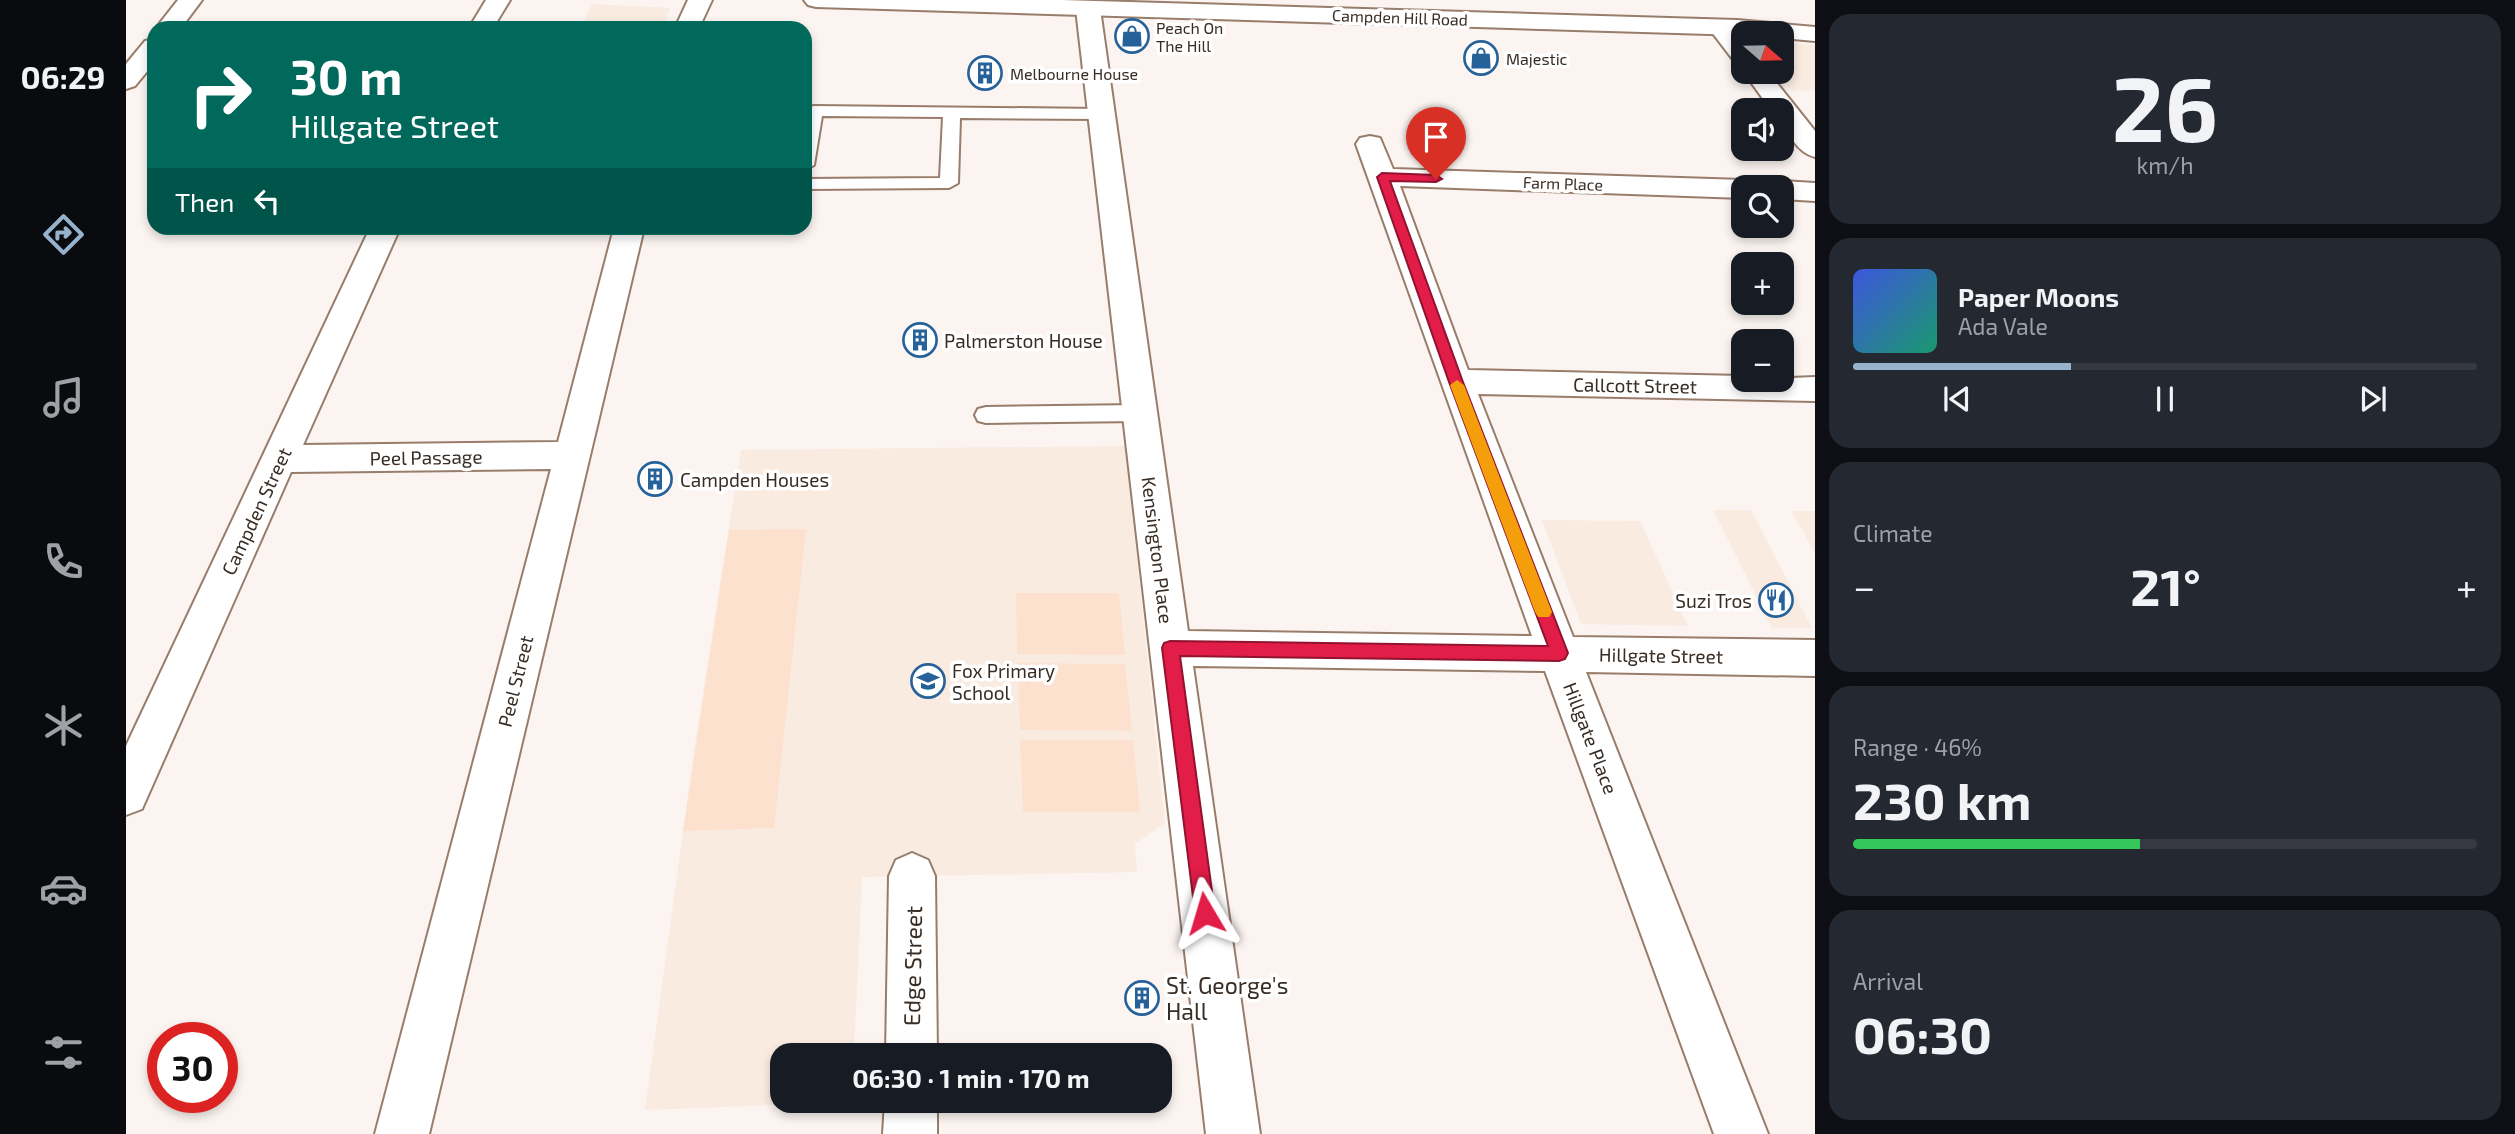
<!DOCTYPE html>
<meta charset="utf-8">
<style>
body{margin:0;font-family:"Exo 2",sans-serif;background:#242831;color:#f1f3f6;height:100vh;display:flex;flex-direction:column;font-size:26px;white-space:nowrap}
*{box-sizing:border-box;margin:0}
p{font-size:23px;color:#9ea1a6}
.icon{flex:none;width:38px;height:38px;fill:none;stroke:currentColor;stroke-width:2;stroke-linecap:round;stroke-linejoin:round}
.map{position:relative;flex:1;overflow:hidden}
.sheet{display:flex;flex-direction:column;gap:14px;padding:14px;background:#0d0f14;width:700px}
.sheet>*{flex:none}
.hud{position:absolute;left:21px;top:21px;width:665px;height:214px;border-radius:21px;box-shadow:0 4px 10px #0003;background:#00695c;color:#fff;overflow:hidden}
.needle{width:46px;rotate:110deg}
.tools{position:absolute;left:1605px;top:21px;display:grid;gap:14px}
.tools a{display:grid;place-items:center;width:63px;height:63px;border-radius:14px;background:#171b24;box-shadow:0 4px 10px #0003;font-size:35px}
.speed{position:absolute;left:21px;top:1022px;display:flex;gap:14px;font-size:35px;font-weight:700;text-align:center}
.speed>*{display:grid;place-content:center;width:91px;height:91px;border-radius:50%;background:#171b24;box-shadow:0 4px 10px #0003;line-height:1}
.speed .limit{border:10px solid #d22;background:#fff;color:#111}
.pin{position:absolute;display:grid;place-items:center;width:60px;height:60px;color:#fff;margin:-72px -30px;border-radius:50% 50% 50% 0;rotate:-45deg;box-shadow:0 0 7px #0007}
.pin .icon{rotate:45deg}
.me{position:absolute;width:77px;margin:-38px;rotate:353deg;stroke-linejoin:round;filter:drop-shadow(0 0 5px #0008)}
.turn{display:flex;align-items:center;gap:24px;height:147px;padding:0 28px;font-size:32px}
.turn .icon{width:91px;height:91px;stroke-width:2.5}
.turn b{display:block;font-size:49px;line-height:60px}
.then{display:flex;align-items:center;height:66px;padding:0 28px;background:#0003;gap:14px;font-size:26px}
.big{font-size:52px;font-weight:700;line-height:1.1}
.sheet .tile{flex:1;display:flex;flex-direction:column;justify-content:center;gap:10px;min-width:0;padding:0 24px;border-radius:21px;background:#242831}
.sheet .dial{align-items:center;gap:0}
.dial b{font-size:91px;line-height:1}
.song{display:flex;align-items:center;gap:21px}
.cover{width:84px;height:84px;border-radius:10px;background:linear-gradient(135deg,hsl(230 70% 55%),hsl(160 70% 35%))}
.played{height:7px;border-radius:4px;background:linear-gradient(90deg,#96b2cc 35%,#363941 35%)}
.keys{display:flex;justify-content:space-around;direction:ltr}
.heat{display:flex;justify-content:space-between;align-items:center;font-size:38px;direction:ltr}
.charge{height:10px;border-radius:5px;background:linear-gradient(90deg,#34c759 46%,#363941 0)}
.trip{position:absolute;left:644px;top:1043px;width:402px;height:70px;border-radius:21px;background:#171b24;box-shadow:0 4px 10px #0003;font-weight:700;line-height:70px;text-align:center}
main{display:flex;flex:1;min-height:0}
.dock{display:flex;flex-direction:column;width:126px;justify-content:space-around;align-items:center;background:#090b0e;color:#9ea1a6}
.dock .icon{width:49px;height:49px}
.dock .on{color:#96b2cc}
.dock b{font-size:32px;color:#f1f3f6}
.map>svg:first-child{display:block}
.built{fill:#faebe1}
.green{fill:#fde1cf}
.lines{fill:none;stroke-linecap:round;stroke-linejoin:round}
.service-casing{stroke:#987d6b;stroke-width:4}
.minor-casing{stroke:#987d6b;stroke-width:4}
.tertiary-casing{stroke:#987d6b;stroke-width:4}
.service{fill:#fff;fill-rule:evenodd}
.minor{fill:#fff;fill-rule:evenodd}
.tertiary{fill:#fff;fill-rule:evenodd}
.route{fill:#e11d48;stroke:#92132f;stroke-width:2}
.slow{fill:#f59e0b}
.labels{text-anchor:middle;dominant-baseline:central;stroke-width:7;stroke-linejoin:round;paint-order:stroke}
.far-street-label{font-size:16px;fill:#382d25;stroke:#fff}
.far-poi-label{font-size:16px;fill:#382d25;stroke:#fff;text-anchor:start}
.poi-label{font-size:19px;fill:#382d25;stroke:#fff;text-anchor:start}
.street-label{font-size:19px;fill:#382d25;stroke:#fff}
.near-street-label{font-size:23px;fill:#382d25;stroke:#fff}
.near-poi-label{font-size:23px;fill:#382d25;stroke:#fff;text-anchor:start}
</style>
<main>
<nav class="dock">
<b>06:29</b>
<svg class="icon on" aria-label="directions" viewBox="0 0 24 24"><path d="M12 3l9 9-9 9-9-9zM9 14v-3h6M13 9l2 2-2 2"/></svg>
<svg class="icon" aria-label="music" viewBox="0 0 24 24"><path d="M9 18V5l10-2v13"/><circle cx="6" cy="18" r="3"/><circle cx="16" cy="16" r="3"/></svg>
<svg class="icon" aria-label="phone" viewBox="0 0 24 24"><path d="M5 4h4l2 5-3 2q2 4 5 5l2-3 5 2v4C11 20 4 13 5 4z"/></svg>
<svg class="icon" aria-label="climate" viewBox="0 0 24 24"><path d="M12 3v18M4 7l16 10M4 17L20 7"/></svg>
<svg class="icon" aria-label="car" viewBox="0 0 24 24"><path d="M5 17H2v-5l4-1 3-4h7l3 4 3 1v5h-3M9 17h6M6 11h13"/><circle cx="7" cy="17" r="2"/><circle cx="17" cy="17" r="2"/></svg>
<svg class="icon" aria-label="filters" viewBox="0 0 24 24"><path d="M4 7h16M4 17h16"/><circle cx="9" cy="7" r="2"/><circle cx="15" cy="17" r="2"/></svg>
</nav>
<div class="map">
<svg width="1689" height="1134" viewBox="0 0 1689 1134">
<rect width="100%" height="100%" fill="#fbf4f0"/>
<!-- built -->
<g class="built">
<polygon points="466,4 544,8 537,28 455,28"/>
<polygon points="1656,43 1689,45 1689,90 1666,91 1650,72 1656,72"/>
<polygon points="999,446 1039,823 1009,844 1011,872 736,877 728,1055 656,1055 656,1101 727,1102 519,1110 568,751 615,450"/>
<polygon points="1587,510 1625,510 1686,628 1646,628"/>
<polygon points="1665,511 1689,511 1689,554 1676,529"/>
<polygon points="1416,520 1514,521 1562,626 1455,624"/>
</g>
<!-- green -->
<g class="green">
<polygon points="680,529 648,828 557,831 603,530"/>
<polygon points="890,593 993,593 999,655 891,654"/>
<polygon points="892,663 999,664 1006,731 894,730"/>
<polygon points="894,740 1007,740 1014,812 897,812"/>
</g>
<g class="lines">
<!-- service casing -->
<g class="service-casing">
<g id="service">
<polygon points="688,106 975,109 984,114 975,119 834,118 832,183 823,188 679,189 679,179 814,178 817,117 696,116 688,165 679,170 679,114 682,107"/>
<polygon points="1014,405 1022,407 1025,413 1022,419 1014,421 860,423 852,421 849,415 852,409 860,407"/>
</g>
</g>
<!-- minor casing -->
<g class="minor-casing">
<g id="minor">
<polygon points="52,0 76,0 55,28 30,28"/>
<polygon points="360,0 384,0 367,28 343,28"/>
<polygon points="562,0 586,0 573,28 549,28"/>
<polygon points="962,2 970,4 974,9 1062,631 1406,636 1230,144 1234,138 1244,136 1254,138 1267,169 1617,180 1627,183 1630,187 1617,187 1617,198 1274,186 1342,370 1617,376 1617,380 1689,377 1689,401 1352,394 1447,637 1689,640 1689,676 1460,672 1642,1134 1588,1134 1419,671 1067,666 1134,1134 1080,1134 950,9 954,4"/>
<path d="M1594 20C1616 25 1617 45 1617 64L1608 61 1582 27 1585 22Z"/>
<polygon points="28,39 28,63 9,86 0,89 0,64 19,41"/>
<path d="M1617 71 1642 72 1689 131V157C1671 153 1656 128 1656 110H1645Z"/>
<polygon points="1656,181 1689,183 1689,201 1656,199 1656,187 1644,187"/>
<polygon points="244,228 274,228 177,445 432,442 488,228 518,228 303,1134 249,1134 425,469 165,472 16,809 0,815 0,746"/>
<polygon points="786,853 802,860 809,876 811,1055 760,1055 763,876 770,860"/>
<polygon points="759,1101 811,1101 811,1134 757,1134"/>
</g>
</g>
<!-- tertiary casing -->
<g class="tertiary-casing">
<polygon id="tertiary" points="678,0 936,0 1611,20 1689,27 1689,41 1656,38 1656,33 1617,35 690,7 682,5"/>
</g>
<!-- service -->
<use href="#service" class="service"/>
<!-- minor -->
<use href="#minor" class="minor"/>
<!-- tertiary -->
<use href="#tertiary" class="tertiary"/>
</g>
<!-- route -->
<polygon class="route" points="1256,173 1310,175 1316,179 1310,182 1264,181 1337,382 1442,653 1439,659 1433,661 1054,656 1089,913 1086,920 1079,923 1072,920 1069,913 1036,648 1038,643 1044,641 1422,646 1323,382 1251,177"/>
<!-- slow -->
<polygon class="slow" points="1331,380 1338,385 1426,612 1423,617 1412,617 1409,612 1324,385"/>
<!-- icons -->
<defs>
<g id="shop-ring" transform="scale(1.75)"><circle r="9.5" fill="#fff" stroke="#266299" stroke-width="1.5"/><path d="M-5-2.5h2.3a2.7 3.5 0 0 1 5.4 0H5L5.5 6h-11ZM-1.5-2.5h3a1.5 2.3 0 0 0-3 0Z" fill="#266299"/></g>
<g id="building-ring" transform="scale(1.75)"><circle r="9.5" fill="#fff" stroke="#266299" stroke-width="1.5"/><path d="M-4-6H4V6H1V3H-1V6H-4ZM-2.5-4.3h1.7v1.8h-1.7ZM.8-4.3h1.7v1.8H.8ZM-2.5-1h1.7V.8h-1.7ZM.8-1h1.7V.8H.8Z" fill="#266299"/></g>
<g id="restaurant-ring" transform="scale(1.75)"><circle r="9.5" fill="#fff" stroke="#266299" stroke-width="1.5"/><path d="M-5-6h1v4h1v-4h1v4h1v-4h1v5L-1.5 .5V6h-2V.5L-5-1ZM5-6V6H3V1.5H1.5Q1.5-4 5-6Z" fill="#266299"/></g>
<g id="school-ring" transform="scale(1.75)"><circle r="9.5" fill="#fff" stroke="#266299" stroke-width="1.5"/><path d="M0-5L7-2L0 1L-7-2ZM-4 1L0 2.5L4 1V4Q0 6-4 4Z" fill="#266299"/></g>
</defs>
<g fill-rule="evenodd">
<use href="#shop-ring" x="1006" y="36"/>
<use href="#shop-ring" x="1355" y="58"/>
<use href="#building-ring" x="859" y="73"/>
<use href="#building-ring" x="794" y="340"/>
<use href="#building-ring" x="529" y="479"/>
<use href="#restaurant-ring" x="1650" y="600"/>
<use href="#school-ring" x="802" y="681"/>
<use href="#building-ring" x="1016" y="998"/>
</g>
<g class="labels">
<!-- far-street labels -->
<g class="far-street-label">
<text transform="translate(1274 17) rotate(2)">Campden Hill Road</text>
<text transform="translate(1437 183) rotate(2)">Farm Place</text>
</g>
<!-- far-poi labels -->
<g class="far-poi-label">
<text x="1030" y="27">Peach On<tspan x="1030" dy="18">The Hill</tspan></text>
<text x="1380" y="58">Majestic</text>
<text x="884" y="73">Melbourne House</text>
</g>
<!-- poi labels -->
<g class="poi-label">
<text x="818" y="340">Palmerston House</text>
<text x="554" y="479">Campden Houses</text>
<text x="1626" y="600" text-anchor="end">Suzi Tros</text>
<text x="826" y="670">Fox Primary<tspan x="826" dy="22">School</tspan></text>
</g>
<!-- street labels -->
<g class="street-label">
<text transform="translate(1509 385) rotate(1)">Callcott Street</text>
<text transform="translate(300 457) rotate(-1)">Peel Passage</text>
<text transform="translate(130 511) rotate(-65)">Campden Street</text>
<text transform="translate(1032 550) rotate(83)">Kensington Place</text>
<text transform="translate(1535 655) rotate(1)">Hillgate Street</text>
<text transform="translate(389 681) rotate(-76)">Peel Street</text>
<text transform="translate(1465 738) rotate(69)">Hillgate Place</text>
</g>
<!-- near-street labels -->
<g class="near-street-label">
<text transform="translate(786 966) rotate(-89)">Edge Street</text>
</g>
<!-- near-poi labels -->
<g class="near-poi-label">
<text x="1040" y="985">St. George's<tspan x="1040" dy="26">Hall</tspan></text>
</g>
</g>
</svg>
<div class="tools">
<a><svg class="needle" viewBox="-14 -14 28 28"><path d="M0-13l5 13h-10z" fill="#e53935"/><path d="M0 13l5-13h-10z" fill="#9ea1a6"/></svg></a>
<a><svg class="icon" aria-label="sound" viewBox="0 0 24 24"><path d="M4 9h4l5-4v14l-5-4H4zM17 9q2 3 0 6"/></svg></a>
<a><svg class="icon" aria-label="search" viewBox="0 0 24 24"><circle cx="10" cy="10" r="6"/><path d="M15 15l6 6"/></svg></a>
<a>+</a>
<a>−</a>
</div>
<div class="speed"><div class="limit">30</div></div>
<div class="pin" style="left:1310px;top:179px;background:#d93025"><svg class="icon" aria-label="arrive" viewBox="0 0 24 24"><path d="M6 21V4h12l-3 4 3 4H6"/></svg></div>
<svg class="me" style="left:1079px;top:913px" viewBox="-20 -20 40 40"><path d="M0-17L14 15 0 8-14 15z" fill="#e11d48" stroke="#fff" stroke-width="4"/></svg>
<div class="trip">06:30 · 1 min · 170 m</div>
<div class="hud">
<div class="turn"><svg class="icon" aria-label="right" viewBox="0 0 24 24"><path d="M7 20v-9h11M14 6l5 5-5 5"/></svg><div><b>30 m</b>Hillgate Street</div></div>
<div class="then">Then<svg class="icon" aria-label="left" viewBox="0 0 24 24"><path d="M17 20v-9H6M10 6l-5 5 5 5"/></svg></div>
</div>
</div>
<section class="sheet">
<div class="tile dial"><b>26</b><p>km/h</p></div>
<div class="tile">
<div class="song"><i class="cover"></i><div><b>Paper Moons</b><p>Ada Vale</p></div></div>
<div class="played"></div>
<div class="keys"><svg class="icon" aria-label="previous" viewBox="0 0 24 24"><path d="M18 5L8 12l10 7zM5 5v14"/></svg><svg class="icon" aria-label="pause" viewBox="0 0 24 24"><path d="M8 5v14M16 5v14"/></svg><svg class="icon" aria-label="next" viewBox="0 0 24 24"><path d="M6 5l10 7-10 7zM19 5v14"/></svg></div>
</div>
<div class="tile"><p>Climate</p>
<div class="heat"><a>−</a><b class="big">21°</b><a>+</a></div>
</div>
<div class="tile"><p>Range · 46%</p><b class="big">230 km</b><div class="charge"></div></div>
<div class="tile"><p>Arrival</p><b class="big">06:30</b></div>
</section>
</main>
